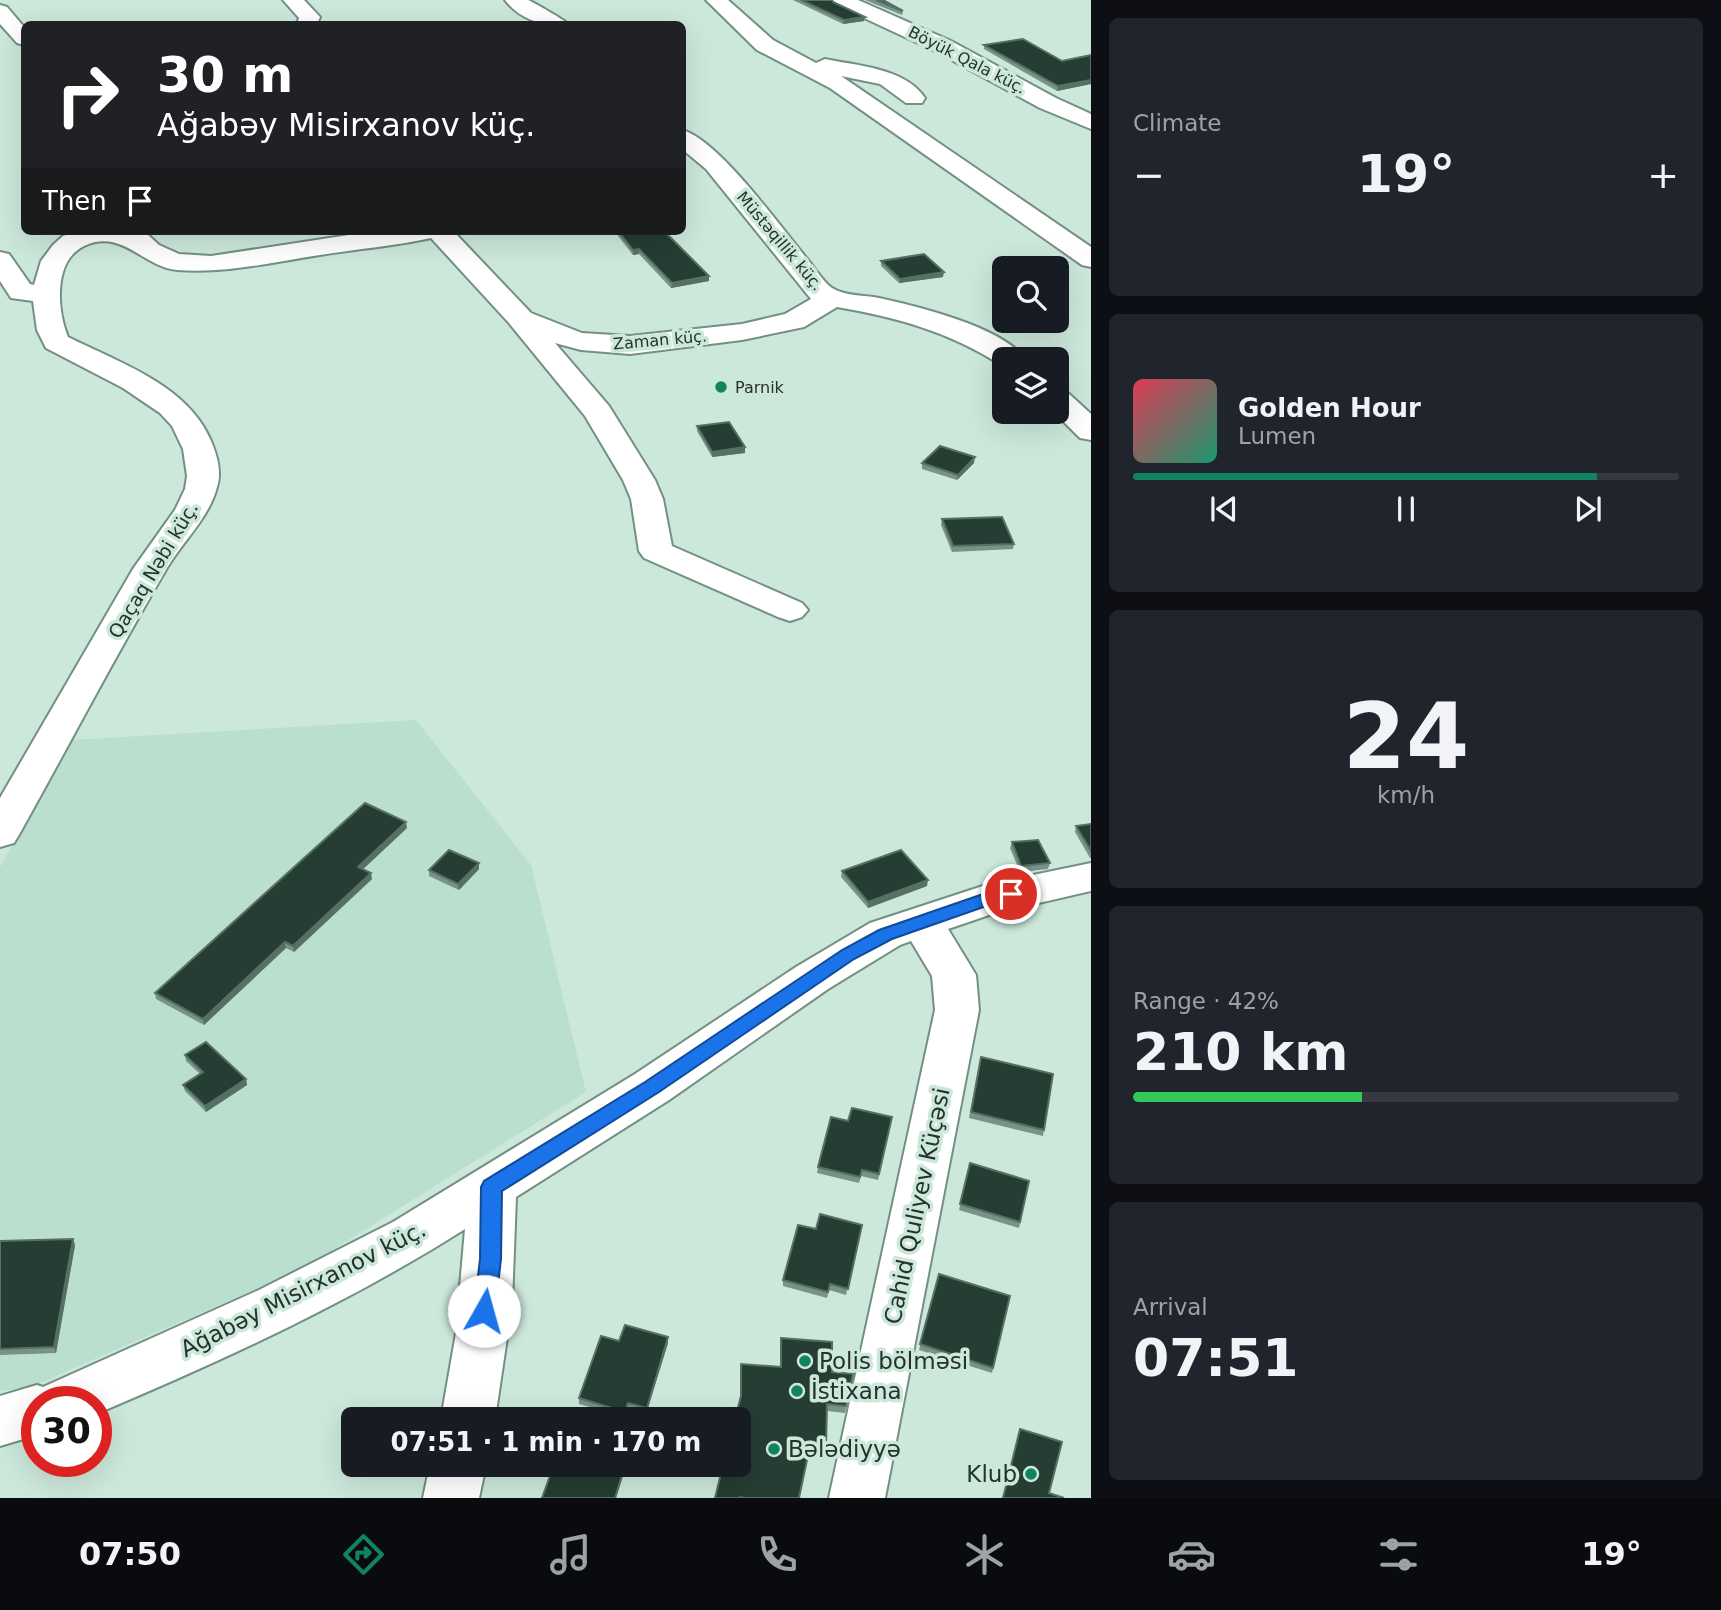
<!DOCTYPE html>
<meta charset="utf-8">
<style>
body{margin:0;font-family:"DejaVu Sans",sans-serif;background:#20242c;color:#f1f3f6;height:100vh;display:flex;flex-direction:column;font-size:26px;white-space:nowrap}
*{box-sizing:border-box;margin:0}
p{font-size:23px;color:#9ea1a6}
.icon{flex:none;width:38px;height:38px;fill:none;stroke:currentColor;stroke-width:2;stroke-linecap:round;stroke-linejoin:round}
.map{position:relative;flex:1;overflow:hidden}
.details{display:flex;flex-direction:column;gap:18px;padding:18px;background:#0d0f14;width:630px}
.details>*{flex:none}
.top-card{position:absolute;left:21px;top:21px;width:665px;height:214px;border-radius:10px;box-shadow:0 7px 28px #0002;background:#202124;color:#fff;overflow:hidden}
.fabs{position:absolute;left:992px;top:256px;display:grid;gap:14px}
.fabs a{display:grid;place-items:center;width:77px;height:77px;border-radius:10px;background:#171b24;box-shadow:0 7px 28px #0002;font-size:35px}
.speed{position:absolute;left:21px;top:1386px;display:flex;gap:14px;font-size:35px;font-weight:700;text-align:center}
.speed>*{display:grid;place-content:center;width:91px;height:91px;border-radius:50%;background:#171b24;box-shadow:0 7px 28px #0002;line-height:1}
.speed .limit{border:10px solid #d22;background:#fff;color:#111}
.pin{position:absolute;display:grid;place-items:center;width:60px;height:60px;color:#fff;margin:-30px;border:4px solid #fff;border-radius:50%;box-shadow:0 2px 7px #0007}
.me{position:absolute;width:77px;margin:-38px;rotate:7deg;stroke-linejoin:round;filter:drop-shadow(0 0 5px #0008)}
.turn{display:flex;align-items:center;gap:24px;height:147px;padding:0 21px;font-size:32px}
.turn .icon{width:91px;height:91px;stroke-width:2.5}
.turn b{display:block;font-size:49px;line-height:60px}
.then{display:flex;align-items:center;height:66px;padding:0 21px;background:#0003;gap:14px;font-size:26px}
.big{font-size:52px;font-weight:600;line-height:1.1}
.details .card{flex:1;display:flex;flex-direction:column;justify-content:center;gap:10px;min-width:0;padding:0 24px;border-radius:10px;background:#20242c}
.details .dial{align-items:center;gap:0}
.dial b{font-size:91px;line-height:1}
.song{display:flex;align-items:center;gap:21px}
.cover{width:84px;height:84px;border-radius:10px;background:linear-gradient(135deg,hsl(350 70% 55%),hsl(160 70% 35%))}
.played{height:7px;border-radius:4px;background:linear-gradient(90deg,#128361 85%,#363941 85%)}
.keys{display:flex;justify-content:space-around;direction:ltr}
.heat{display:flex;justify-content:space-between;align-items:center;font-size:38px;direction:ltr}
.charge{height:10px;border-radius:5px;background:linear-gradient(90deg,#34c759 42%,#363941 0)}
.trip{position:absolute;left:341px;top:1407px;width:410px;height:70px;border-radius:10px;background:#171b24;box-shadow:0 7px 28px #0002;font-weight:600;line-height:70px;text-align:center}
.dock{display:flex;height:112px;justify-content:space-around;align-items:center;background:#090b0e;color:#9ea1a6}
.dock .icon{width:49px;height:49px}
.dock .current{color:#128361}
.dock b{font-size:32px;color:#f1f3f6}
main{display:flex;flex:1;min-height:0}
.map>svg:first-child{display:block}
.built{fill:#bbdfcf}
.lines{fill:none;stroke-linecap:round;stroke-linejoin:round}
.minor-casing{stroke:#748f83;stroke-width:4}
.minor{fill:#fff;fill-rule:evenodd}
.wall{fill:#789287}
.shaded-wall{fill:#577065}
.building{fill:#253d33;stroke:#577065;stroke-width:2}
.route{fill:#1a73e8;stroke:#114b97;stroke-width:2}
.poi-dot{fill:#128361;stroke:#cce8db;stroke-width:2.5}
.labels{text-anchor:middle;dominant-baseline:central;stroke-width:7;stroke-linejoin:round;paint-order:stroke}
.far-street-label{font-size:16px;fill:#26312c;stroke:#cce8db}
.far-poi-label{font-size:16px;fill:#26312c;stroke:#cce8db;text-anchor:start}
.street-label{font-size:19px;fill:#26312c;stroke:#cce8db}
.near-street-label{font-size:23px;fill:#26312c;stroke:#cce8db}
.near-poi-label{font-size:23px;fill:#26312c;stroke:#cce8db;text-anchor:start}
</style>
<main>
<div class="map">
<svg width="1091" height="1498" viewBox="0 0 1091 1498">
<rect width="100%" height="100%" fill="#cce8db"/>
<!-- built -->
<polygon class="built" points="416,720 531,865 586,1092 302,1269 28,1388 0,1391 0,867 70,740"/>
<g class="lines">
<!-- minor casing -->
<g class="minor-casing">
<g id="minor">
<polygon points="283,0 304,0 320,17 317,24 297,24 299,18"/>
<path d="M505 0C512 0 522 0 528 0 533 2 566 21 568 24 544 26 521 21 505 0Z"/>
<path d="M706 0H728L773 40 816 63 825 59C858 66 905 68 925 98L922 103H906L880 84 841 76 1091 247V267L1082 265 830 88 757 50Z"/>
<polygon points="831,0 858,0 951,41 1056,98 1091,114 1091,129 1040,108 935,51 834,4"/>
<polygon points="0,5 7,7 24,27 24,45 17,43 0,24"/>
<path d="M682 130C718 139 782 229 808 260 815 268 823 282 832 288 844 296 865 295 879 298 916 306 1003 327 1025 359H1004V366L1001 365C950 332 896 317 837 307L804 327 742 340 630 354 581 350 555 343 609 406 655 480 663 499 672 546 802 603 808 610 802 617 790 621 778 617 644 558 639 551 631 499 623 480 585 416 509 323 431 238C395 246 357 249 320 255 273 262 225 274 177 270 143 267 122 228 84 246 53 261 57 310 68 337 118 362 188 385 211 441 217 455 222 472 217 487 209 518 183 541 167 568 116 655 69 745 20 833L14 843 0 847V798L133 569 175 510 185 489 187 476 183 449 172 426 160 413 123 388 46 348 37 330 33 301 11 298 0 281V252L9 254 30 284 34 285 41 261 53 245 63 236 78 231H136L147 234 159 245 179 254 211 256 375 231H453L531 313 582 333 630 336 742 324 785 314 811 299 706 169 682 149Z"/>
<polygon points="1057,390 1068,393 1091,414 1091,440 1080,438 1053,411 1057,411"/>
<path d="M1091 863V891L995 913 948 929 976 975 979 1010 885 1498H829L935 1010 932 976 911 941 900 945 828 989 669 1100 516 1197 512 1304 495 1419H441L456 1333 465 1229C350 1302 222 1361 96 1414V1402H37V1435L0 1446V1396L37 1385 43 1387 259 1290 393 1222 635 1074 796 967 870 923 989 884Z"/>
<polygon points="430,1465 486,1465 479,1498 423,1498"/>
</g>
</g>
<!-- minor -->
<use href="#minor" class="minor"/>
</g>
<!-- wall -->
<g class="wall">
<polygon points="793,0 832,0 833,2 864,21 843,24"/>
<polygon points="865,0 883,0 903,11 902,15"/>
<polygon points="984,45 1062,61 1091,55 1091,84 1057,91 984,49"/>
<polygon points="618,231 709,281 671,288 639,254 633,255 618,236"/>
<polygon points="881,261 943,277 899,283 881,266"/>
<polygon points="697,426 745,447 745,453 712,457 697,431"/>
<polygon points="922,463 974,463 957,480 922,469"/>
<polygon points="942,519 1014,544 1013,549 952,552 941,525"/>
<polygon points="1091,824 1091,858 1090,858 1075,832 1076,826"/>
<polygon points="407,828 363,869 372,879 294,952 286,948 204,1025 156,999 155,993"/>
<polygon points="1012,842 1050,863 1048,869 1020,872 1010,848"/>
<polygon points="479,863 479,869 459,890 429,876 429,870"/>
<polygon points="842,871 927,886 868,908 841,877"/>
<polygon points="185,1055 246,1079 247,1085 206,1112 185,1091 183,1085 200,1074 186,1061"/>
<polygon points="981,1057 1044,1130 1043,1136 969,1118"/>
<polygon points="892,1117 878,1180 861,1176 859,1183 817,1173 818,1167 848,1121"/>
<polygon points="970,1163 1029,1181 1019,1228 959,1210"/>
<polygon points="862,1225 846,1295 829,1290 827,1298 783,1286 783,1280 816,1229"/>
<polygon points="73,1239 75,1245 56,1353 0,1355 0,1241"/>
<polygon points="939,1274 1010,1296 992,1373 919,1350"/>
<polygon points="781,1338 832,1372 853,1374 845,1413 827,1411 825,1451 810,1448 799,1498 715,1498 740,1399 741,1364 780,1367"/>
<polygon points="619,1341 668,1343 646,1414 628,1408 625,1417 579,1404 579,1398"/>
</g>
<!-- shaded-wall -->
<g class="shaded-wall">
<polygon points="865,17 864,21 843,24 844,20"/>
<polygon points="1091,80 1091,84 1057,91 1058,86"/>
<polygon points="639,249 639,254 633,255 633,250"/>
<polygon points="944,272 943,277 899,283 900,279"/>
<polygon points="709,276 709,281 671,288 672,283"/>
<polygon points="745,447 745,453 712,457 712,452"/>
<polygon points="975,457 974,463 957,480 958,475"/>
<polygon points="406,822 407,828 359,873 358,867"/>
<polygon points="479,863 479,869 459,890 458,884"/>
<polygon points="371,873 372,879 294,952 293,946"/>
<polygon points="928,880 927,886 868,908 868,902"/>
<polygon points="285,942 286,948 204,1025 203,1019"/>
<polygon points="246,1079 247,1085 206,1112 205,1106"/>
<polygon points="73,1239 75,1245 56,1353 54,1347"/>
<polygon points="668,1337 668,1343 646,1414 647,1408"/>
<polygon points="625,1465 625,1470 616,1498 615,1498"/>
</g>
<!-- building -->
<g class="building">
<polygon points="801,0 832,0 833,2 865,17 844,20"/>
<polygon points="876,0 883,0 903,11"/>
<polygon points="1023,39 1062,61 1091,55 1091,80 1058,86 984,45"/>
<polygon points="618,231 664,231 709,276 672,283 639,249 633,250"/>
<polygon points="924,254 944,272 900,279 881,261"/>
<polygon points="729,422 745,447 712,452 697,426"/>
<polygon points="940,446 975,457 958,475 922,463"/>
<polygon points="1002,517 1014,544 953,546 942,519"/>
<polygon points="365,803 406,822 358,867 371,873 293,946 285,942 203,1019 155,993"/>
<polygon points="1091,824 1091,851 1076,826"/>
<polygon points="1038,840 1050,863 1021,866 1012,842"/>
<polygon points="449,850 479,863 458,884 429,870"/>
<polygon points="901,850 928,880 868,902 842,871"/>
<polygon points="206,1042 246,1079 205,1106 183,1085 203,1072 185,1055"/>
<polygon points="981,1057 1053,1074 1044,1130 971,1112"/>
<polygon points="852,1108 892,1117 879,1174 862,1170 860,1177 818,1167 831,1117 848,1121"/>
<polygon points="970,1163 1029,1181 1020,1222 960,1204"/>
<polygon points="820,1214 862,1225 848,1289 830,1284 828,1292 783,1280 798,1225 816,1229"/>
<polygon points="73,1239 54,1347 0,1349 0,1241"/>
<polygon points="939,1274 1010,1296 993,1368 920,1344"/>
<polygon points="625,1325 668,1337 647,1408 628,1403 625,1412 579,1398 601,1336 619,1341"/>
<polygon points="781,1338 832,1342 832,1372 853,1374 846,1406 827,1404 826,1445 811,1441 799,1498 745,1498 740,1497 740,1498 715,1498 723,1465 738,1465 738,1419 735,1419 741,1396 741,1364 781,1367"/>
<polygon points="1020,1429 1062,1442 1049,1493 1064,1498 1003,1498"/>
<polygon points="554,1465 573,1470 575,1465 625,1465 615,1498 542,1498"/>
</g>
<!-- route -->
<polygon class="route" points="1011,888 1017,890 1020,894 1017,898 992,904 892,939 854,959 659,1092 502,1191 501,1259 495,1311 492,1317 484,1320 477,1317 474,1311 480,1259 481,1187 484,1181 645,1082 842,950 879,930 983,894"/>
<!-- markers -->
<g class="poi-dot">
<circle cx="721" cy="387" r="7"/>
<circle cx="805" cy="1361" r="7"/>
<circle cx="797" cy="1391" r="7"/>
<circle cx="774" cy="1449" r="7"/>
<circle cx="1031" cy="1474" r="7"/>
</g>
<g class="labels">
<!-- far-street labels -->
<g class="far-street-label">
<text transform="translate(967 60) rotate(27)">Böyük Qala küç.</text>
<text transform="translate(780 241) rotate(50)">Müstəqillik küç.</text>
<text transform="translate(660 340) rotate(-5)">Zaman küç.</text>
</g>
<!-- far-poi labels -->
<g class="far-poi-label">
<text x="735" y="387">Parnik</text>
</g>
<!-- street labels -->
<g class="street-label">
<text transform="translate(153 570) rotate(-59)">Qaçaq Nəbi küç.</text>
</g>
<!-- near-street labels -->
<g class="near-street-label">
<text transform="translate(917 1206) rotate(-78)">Cahid Quliyev Küçəsi</text>
<text transform="translate(303 1289) rotate(-27)">Ağabəy Misirxanov küç.</text>
</g>
<!-- near-poi labels -->
<g class="near-poi-label">
<text x="819" y="1361">Polis bölməsi</text>
<text x="811" y="1391">İstixana</text>
<text x="788" y="1449">Bələdiyyə</text>
<text x="1017" y="1474" text-anchor="end">Klub</text>
</g>
</g>
</svg>
<div class="fabs">
<a><svg class="icon" aria-label="search" viewBox="0 0 24 24"><circle cx="10" cy="10" r="6"/><path d="M15 15l6 6"/></svg></a>
<a><svg class="icon" aria-label="layers" viewBox="0 0 24 24"><path d="M12 4l9 5-9 5-9-5zM3 14l9 5 9-5"/></svg></a>
</div>
<div class="speed"><div class="limit">30</div></div>
<div class="pin" style="left:1011px;top:894px;background:#d93025"><svg class="icon" aria-label="arrive" viewBox="0 0 24 24"><path d="M6 21V4h12l-3 4 3 4H6"/></svg></div>
<svg class="me" style="left:484px;top:1311px" viewBox="-20 -20 40 40"><circle r="19" fill="#fff"/><path d="M0-13L10 11 0 6-10 11z" fill="#1a73e8"/></svg>
<div class="trip">07:51 · 1 min · 170 m</div>
<div class="top-card">
<div class="turn"><svg class="icon" aria-label="right" viewBox="0 0 24 24"><path d="M7 20v-9h11M14 6l5 5-5 5"/></svg><div><b>30 m</b>Ağabəy Misirxanov küç.</div></div>
<div class="then">Then<svg class="icon" aria-label="arrive" viewBox="0 0 24 24"><path d="M6 21V4h12l-3 4 3 4H6"/></svg></div>
</div>
</div>
<section class="details">
<div class="card"><p>Climate</p>
<div class="heat"><a>−</a><b class="big">19°</b><a>+</a></div>
</div>
<div class="card">
<div class="song"><i class="cover"></i><div><b>Golden Hour</b><p>Lumen</p></div></div>
<div class="played"></div>
<div class="keys"><svg class="icon" aria-label="previous" viewBox="0 0 24 24"><path d="M18 5L8 12l10 7zM5 5v14"/></svg><svg class="icon" aria-label="pause" viewBox="0 0 24 24"><path d="M8 5v14M16 5v14"/></svg><svg class="icon" aria-label="next" viewBox="0 0 24 24"><path d="M6 5l10 7-10 7zM19 5v14"/></svg></div>
</div>
<div class="card dial"><b>24</b><p>km/h</p></div>
<div class="card"><p>Range · 42%</p><b class="big">210 km</b><div class="charge"></div></div>
<div class="card"><p>Arrival</p><b class="big">07:51</b></div>
</section>
</main>
<nav class="dock">
<b>07:50</b>
<svg class="icon current" aria-label="directions" viewBox="0 0 24 24"><path d="M12 3l9 9-9 9-9-9zM9 14v-3h6M13 9l2 2-2 2"/></svg>
<svg class="icon" aria-label="music" viewBox="0 0 24 24"><path d="M9 18V5l10-2v13"/><circle cx="6" cy="18" r="3"/><circle cx="16" cy="16" r="3"/></svg>
<svg class="icon" aria-label="phone" viewBox="0 0 24 24"><path d="M5 4h4l2 5-3 2q2 4 5 5l2-3 5 2v4C11 20 4 13 5 4z"/></svg>
<svg class="icon" aria-label="climate" viewBox="0 0 24 24"><path d="M12 3v18M4 7l16 10M4 17L20 7"/></svg>
<svg class="icon" aria-label="car" viewBox="0 0 24 24"><path d="M5 17H2v-5l4-1 3-4h7l3 4 3 1v5h-3M9 17h6M6 11h13"/><circle cx="7" cy="17" r="2"/><circle cx="17" cy="17" r="2"/></svg>
<svg class="icon" aria-label="filters" viewBox="0 0 24 24"><path d="M4 7h16M4 17h16"/><circle cx="9" cy="7" r="2"/><circle cx="15" cy="17" r="2"/></svg>
<b>19°</b>
</nav>
